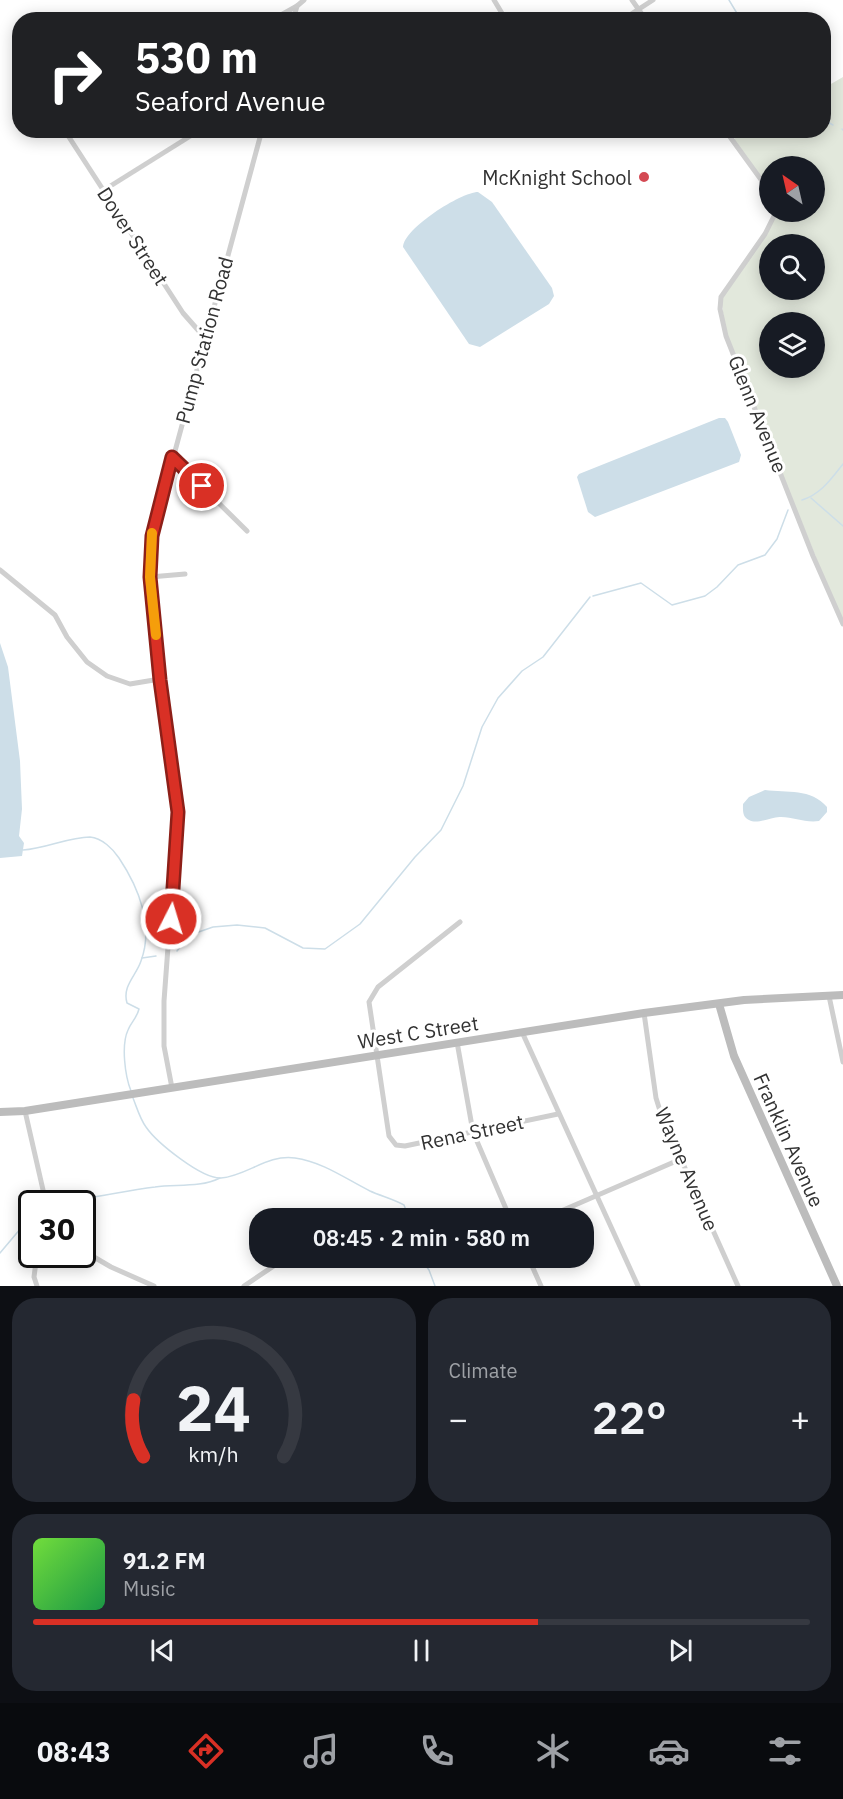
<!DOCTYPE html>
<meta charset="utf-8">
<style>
body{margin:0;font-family:"IBM Plex Sans",sans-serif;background:#242831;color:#f1f3f6;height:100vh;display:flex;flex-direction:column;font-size:22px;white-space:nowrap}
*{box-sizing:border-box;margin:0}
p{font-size:20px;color:#9ea1a6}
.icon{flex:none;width:33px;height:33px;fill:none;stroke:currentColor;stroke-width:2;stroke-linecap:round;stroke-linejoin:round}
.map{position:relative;height:1286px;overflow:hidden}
.drawer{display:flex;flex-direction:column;gap:12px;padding:12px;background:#0d0f14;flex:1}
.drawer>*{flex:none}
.top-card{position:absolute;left:12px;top:12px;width:819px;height:126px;border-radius:24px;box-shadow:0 3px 15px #0003;background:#202124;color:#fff;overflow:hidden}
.needle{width:39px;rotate:326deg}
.controls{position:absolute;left:759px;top:156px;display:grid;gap:12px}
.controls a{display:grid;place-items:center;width:66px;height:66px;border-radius:50%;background:#171b24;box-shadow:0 3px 15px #0003;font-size:30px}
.speed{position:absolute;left:18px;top:1190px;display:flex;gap:12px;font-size:30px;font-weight:700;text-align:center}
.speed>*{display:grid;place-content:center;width:78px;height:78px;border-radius:50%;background:#171b24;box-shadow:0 3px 15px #0003;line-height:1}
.speed .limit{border:3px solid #111;border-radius:9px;background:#fff;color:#111}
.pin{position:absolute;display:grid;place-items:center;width:51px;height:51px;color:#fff;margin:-26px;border:3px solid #fff;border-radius:50%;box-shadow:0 2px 6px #0007}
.me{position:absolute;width:66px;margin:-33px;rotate:5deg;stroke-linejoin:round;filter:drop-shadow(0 0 4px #0008)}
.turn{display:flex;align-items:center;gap:21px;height:126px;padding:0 24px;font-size:27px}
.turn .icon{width:78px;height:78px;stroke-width:2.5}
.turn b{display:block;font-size:42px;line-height:51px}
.big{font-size:45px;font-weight:600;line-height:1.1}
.drawer .card{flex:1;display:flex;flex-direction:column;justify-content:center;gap:9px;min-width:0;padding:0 21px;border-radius:24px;background:#242831}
.drawer .dial{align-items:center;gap:0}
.dial svg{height:156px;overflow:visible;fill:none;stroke:#363941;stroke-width:7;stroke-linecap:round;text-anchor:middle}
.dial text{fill:#f1f3f6;stroke:none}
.song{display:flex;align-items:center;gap:18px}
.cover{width:72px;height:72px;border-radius:9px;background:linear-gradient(135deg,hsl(100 70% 55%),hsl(140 70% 35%))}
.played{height:6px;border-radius:3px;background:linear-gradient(90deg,#d93025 65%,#363941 65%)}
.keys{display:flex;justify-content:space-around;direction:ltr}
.heat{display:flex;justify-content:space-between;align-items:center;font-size:33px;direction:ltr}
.drawer .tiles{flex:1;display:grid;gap:12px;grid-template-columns:1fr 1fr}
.card:last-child{grid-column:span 2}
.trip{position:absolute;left:249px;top:1208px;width:345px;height:60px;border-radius:24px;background:#171b24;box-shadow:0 3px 15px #0003;font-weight:600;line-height:60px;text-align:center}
.dock{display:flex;height:96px;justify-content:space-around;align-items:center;background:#090b0e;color:#9ea1a6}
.dock .icon{width:42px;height:42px}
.dock .on{color:#d93025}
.dock b{font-size:27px;color:#f1f3f6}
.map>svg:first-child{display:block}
.green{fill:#e2e8dc;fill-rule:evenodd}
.water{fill:#cddee8}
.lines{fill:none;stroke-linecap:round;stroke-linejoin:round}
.stream{stroke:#cddee8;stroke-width:1.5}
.street{stroke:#cfcfcf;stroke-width:5}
.secondary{stroke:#bcbcbc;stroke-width:8}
.route-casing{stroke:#8d1f18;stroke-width:15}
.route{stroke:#d93025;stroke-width:10}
.slow{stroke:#f59e0b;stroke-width:10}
.poi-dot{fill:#d44953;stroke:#fff;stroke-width:2}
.labels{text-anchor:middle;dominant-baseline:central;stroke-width:6;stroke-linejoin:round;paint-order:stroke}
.poi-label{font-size:20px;fill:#323232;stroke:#fff;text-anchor:end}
.street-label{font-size:20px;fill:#323232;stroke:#fff}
</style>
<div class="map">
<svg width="843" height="1286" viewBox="0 0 843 1286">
<rect width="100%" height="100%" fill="#fff"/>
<!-- green -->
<path class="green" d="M843 77V624L726 336 721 297 765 234 776 212H814V166H770L769 192 732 140 748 131 824 130V88ZM770 244H814V290H770ZM770 322H814V368H770Z"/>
<!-- water -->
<g class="water">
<path d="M478 192 492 202 552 288 554 296 549 304 480 347 469 344 403 247C403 229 461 192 478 192Z"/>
<polygon points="719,418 725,418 728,422 741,455 739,462 595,517 588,512 577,477 579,474"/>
<polygon points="0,643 8,667 20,761 22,809 19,836 24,843 22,856 0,858"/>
<path d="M765 790C787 793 811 788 827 807V812L819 821C805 823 794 817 781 817 772 816 758 825 749 820 742 817 743 810 743 804L749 797Z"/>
</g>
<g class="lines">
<!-- stream -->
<g class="stream">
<polyline points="729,0 741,20"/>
<polyline points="824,120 833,125"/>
<polyline points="842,129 843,130"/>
<polyline points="811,498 843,526"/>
<path d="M802 500C821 494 831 479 843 464"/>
<polyline points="593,596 641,583 672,605 705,596 717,587 738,565 765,555 777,539 788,510"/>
<path d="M23 850C45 849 68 837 90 837 102 838 113 849 119 858 139 888 154 926 141 961 136 976 122 986 127 1003L139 1009C137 1018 131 1022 128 1030 121 1045 125 1076 131 1091"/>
<polyline points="177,951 190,935 213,927 237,925 265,928 303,948 325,949 360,924 415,857 441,830 463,786 482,727 498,698 522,671 543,657 590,597"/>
<polyline points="142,958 156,956"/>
<path d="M133 1098C137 1108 140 1119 146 1127 157 1143 202 1179 221 1178 247 1176 267 1154 295 1158 323 1162 346 1179 370 1191 381 1196 393 1199 404 1205L409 1218"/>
<path d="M52 1202C86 1201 120 1191 155 1187 176 1184 200 1188 220 1178"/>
<polyline points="0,1253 32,1215"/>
<polyline points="419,1257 429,1270 435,1286"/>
</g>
<!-- street -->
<g class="street">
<polyline points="494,0 506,20"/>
<polyline points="632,0 646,20"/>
<polyline points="272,20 297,6"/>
<polyline points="293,20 297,6 304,0"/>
<polyline points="622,20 653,0"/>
<polyline points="725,130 770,192"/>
<polyline points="65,131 183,313 205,338"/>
<polyline points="104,190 200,130"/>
<polyline points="776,212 765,234 721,297 720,309 726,336 813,556 843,624"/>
<polyline points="172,457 247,531"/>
<polyline points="0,570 55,615 67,637 87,662 107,676 130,684 160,679"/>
<polyline points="150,577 185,574"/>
<polyline points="460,922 378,987 369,1002 389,1136 396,1145 405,1146 558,1114"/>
<polyline points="829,996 843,1062"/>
<polyline points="644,1013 656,1098 662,1117 738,1286"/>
<polyline points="522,1032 638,1286"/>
<polyline points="457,1042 473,1132 510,1218"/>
<polyline points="172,1088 164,1046 164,1001 178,812 160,679 150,577 152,536 262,130"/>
<polyline points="25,1111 46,1203"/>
<polyline points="545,1218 681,1159"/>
<polyline points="82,1250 111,1267 154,1286"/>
<polyline points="37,1254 34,1277 37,1286"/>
<polyline points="528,1257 541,1286"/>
<polyline points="244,1286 287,1257"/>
</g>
<!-- secondary -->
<g class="secondary">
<polyline points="719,1004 734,1056 837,1286"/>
<polyline points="0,1112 25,1111 644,1013 744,1000 843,995"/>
</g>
</g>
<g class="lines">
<!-- route casing -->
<g class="route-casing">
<polyline id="route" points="171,919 178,812 160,680 150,577 152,536 172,457 202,486"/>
</g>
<!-- route -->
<use href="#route" class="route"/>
<!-- slow -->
<polyline class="slow" points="152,533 150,577 156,635"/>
</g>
<!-- markers -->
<circle class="poi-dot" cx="644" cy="177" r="6"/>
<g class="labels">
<!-- poi labels -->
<g class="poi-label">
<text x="632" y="177">McKnight School</text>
</g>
<!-- street labels -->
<g class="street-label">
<text transform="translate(133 236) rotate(57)">Dover Street</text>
<text transform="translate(204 340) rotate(-75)">Pump Station Road</text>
<text transform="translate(758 414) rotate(68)">Glenn Avenue</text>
<text transform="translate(418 1032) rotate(-9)">West C Street</text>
<text transform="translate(472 1132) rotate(-12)">Rena Street</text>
<text transform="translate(789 1140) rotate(66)">Franklin Avenue</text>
<text transform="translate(687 1169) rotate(67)">Wayne Avenue</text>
</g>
</g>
</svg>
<div class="controls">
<a><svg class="needle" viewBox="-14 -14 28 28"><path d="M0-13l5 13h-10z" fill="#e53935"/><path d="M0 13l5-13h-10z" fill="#9ea1a6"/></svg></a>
<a><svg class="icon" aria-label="search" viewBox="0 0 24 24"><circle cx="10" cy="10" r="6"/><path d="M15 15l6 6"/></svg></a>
<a><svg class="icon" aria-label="layers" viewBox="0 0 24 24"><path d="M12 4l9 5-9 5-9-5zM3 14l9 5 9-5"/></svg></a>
</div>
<div class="speed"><div class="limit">30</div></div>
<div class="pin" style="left:202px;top:486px;background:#d93025"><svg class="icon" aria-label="arrive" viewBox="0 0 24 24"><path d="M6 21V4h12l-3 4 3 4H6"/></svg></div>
<svg class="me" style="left:171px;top:919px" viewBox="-20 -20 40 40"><circle r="17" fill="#d93025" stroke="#fff" stroke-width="3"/><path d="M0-11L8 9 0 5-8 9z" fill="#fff"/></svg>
<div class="trip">08:45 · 2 min · 580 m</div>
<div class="top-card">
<div class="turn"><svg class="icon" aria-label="right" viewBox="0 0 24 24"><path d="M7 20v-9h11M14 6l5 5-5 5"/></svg><div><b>530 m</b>Seaford Avenue</div></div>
</div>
</div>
<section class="drawer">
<div class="tiles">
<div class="card dial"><svg viewBox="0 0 100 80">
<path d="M14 69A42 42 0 1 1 86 69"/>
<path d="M14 69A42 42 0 0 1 9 40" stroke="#d93025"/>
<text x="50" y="56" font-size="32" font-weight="700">24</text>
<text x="50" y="72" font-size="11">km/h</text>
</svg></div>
<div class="card"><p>Climate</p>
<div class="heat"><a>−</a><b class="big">22°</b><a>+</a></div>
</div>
<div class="card">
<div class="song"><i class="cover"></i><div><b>91.2 FM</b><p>Music</p></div></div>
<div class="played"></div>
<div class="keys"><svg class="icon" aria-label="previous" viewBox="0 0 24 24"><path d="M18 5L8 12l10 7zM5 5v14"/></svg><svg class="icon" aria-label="pause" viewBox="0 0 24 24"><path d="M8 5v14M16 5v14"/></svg><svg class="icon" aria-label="next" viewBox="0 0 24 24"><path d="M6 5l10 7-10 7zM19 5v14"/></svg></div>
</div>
</div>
</section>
<nav class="dock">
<b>08:43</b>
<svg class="icon on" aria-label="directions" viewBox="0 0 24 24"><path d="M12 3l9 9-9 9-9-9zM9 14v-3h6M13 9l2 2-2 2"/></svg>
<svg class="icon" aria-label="music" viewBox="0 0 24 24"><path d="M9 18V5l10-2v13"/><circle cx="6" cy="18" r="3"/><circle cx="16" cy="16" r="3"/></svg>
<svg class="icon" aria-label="phone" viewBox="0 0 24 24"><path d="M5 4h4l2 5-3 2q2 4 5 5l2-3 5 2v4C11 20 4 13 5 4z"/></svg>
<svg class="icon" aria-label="climate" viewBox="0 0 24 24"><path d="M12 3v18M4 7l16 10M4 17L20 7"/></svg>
<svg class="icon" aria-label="car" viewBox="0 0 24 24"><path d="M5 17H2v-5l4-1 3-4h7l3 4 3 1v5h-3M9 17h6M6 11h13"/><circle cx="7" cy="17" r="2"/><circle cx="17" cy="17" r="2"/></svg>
<svg class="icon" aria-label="filters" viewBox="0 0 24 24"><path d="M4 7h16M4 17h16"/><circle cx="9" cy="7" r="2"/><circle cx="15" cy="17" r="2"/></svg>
</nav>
